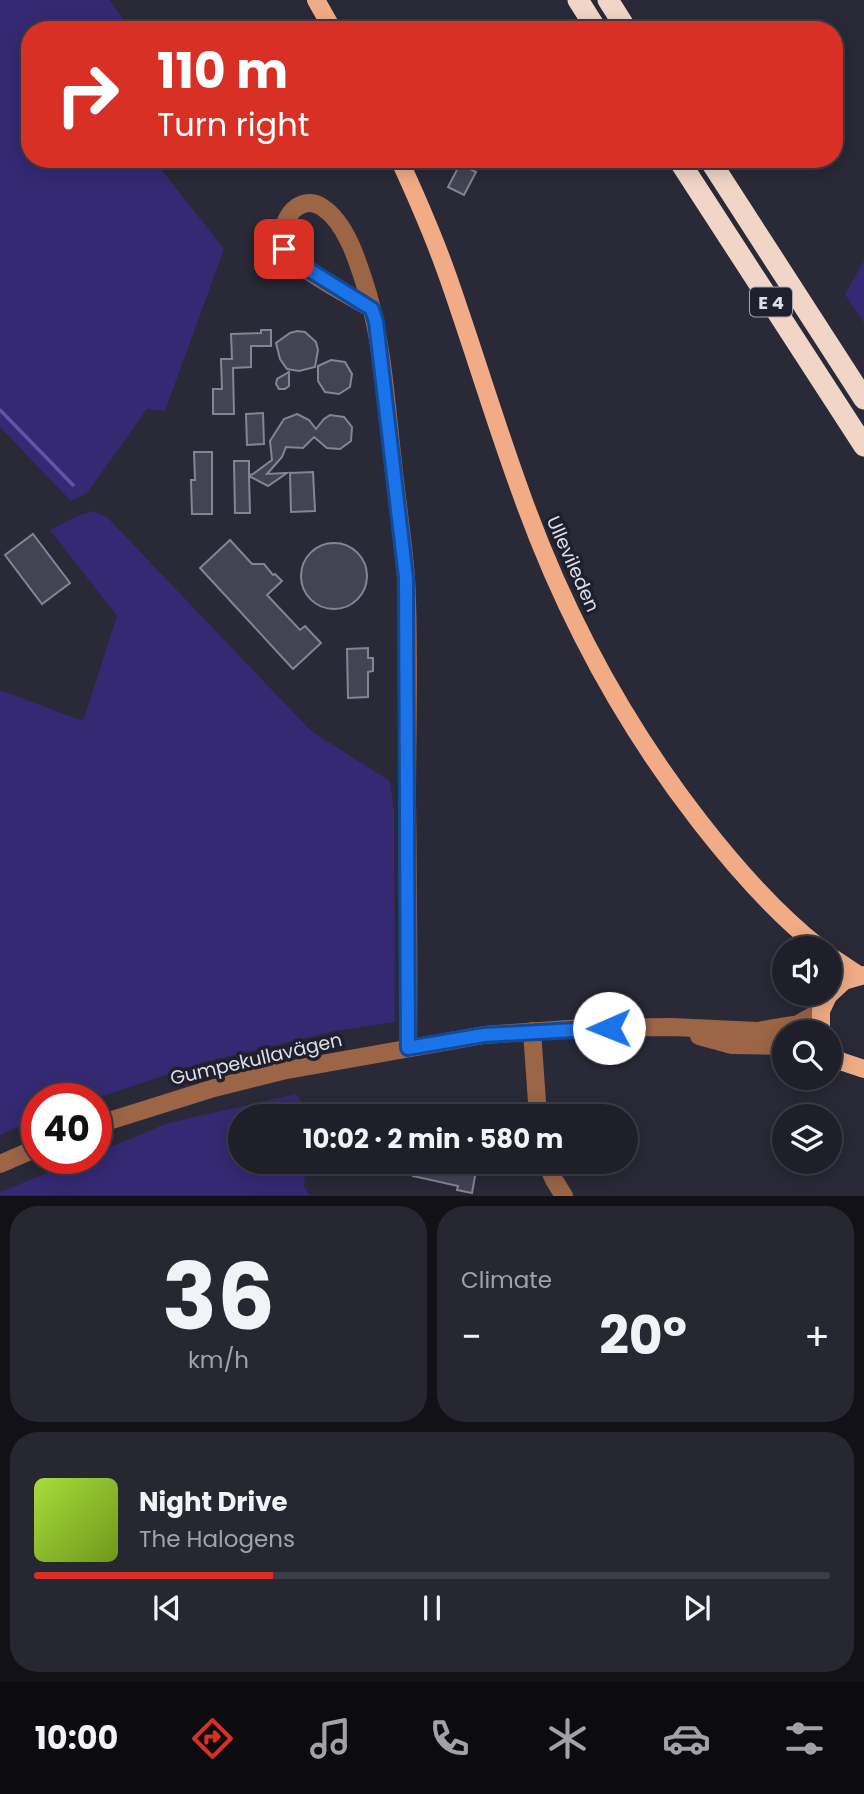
<!DOCTYPE html>
<meta charset="utf-8">
<style>
body{margin:0;font-family:Poppins,sans-serif;background:#272731;color:#f1f3f6;height:100vh;display:flex;flex-direction:column;font-size:26px;white-space:nowrap}
*{box-sizing:border-box;margin:0}
p{font-size:23px;color:#a1a2a8}
.icon{flex:none;width:38px;height:38px;fill:none;stroke:currentColor;stroke-width:2;stroke-linecap:round;stroke-linejoin:round}
.map{position:relative;height:1196px;overflow:hidden}
.panel{display:flex;flex-direction:column;gap:10px;padding:10px;background:#111117;flex:1}
.panel>*{flex:none}
.banner{position:absolute;left:21px;top:21px;width:822px;height:147px;border-radius:28px;box-shadow:0 4px 18px #0003,0 0 0 2px #3c3d46;background:#d93025;color:#fff;overflow:hidden}
.fabs{position:absolute;left:772px;top:936px;display:grid;gap:14px}
.fabs a{display:grid;place-items:center;width:70px;height:70px;border-radius:50%;background:#1f1f29;box-shadow:0 4px 18px #0003,0 0 0 2px #3c3d46;font-size:35px}
.speed{position:absolute;left:21px;top:1083px;display:flex;gap:14px;font-size:35px;font-weight:700;text-align:center}
.speed>*{display:grid;place-content:center;width:91px;height:91px;border-radius:50%;background:#1f1f29;box-shadow:0 4px 18px #0003,0 0 0 2px #3c3d46;line-height:1}
.speed .limit{border:10px solid #d22;background:#fff;color:#111}
.pin{position:absolute;display:grid;place-items:center;width:60px;height:60px;color:#fff;margin:-30px;border-radius:14px;box-shadow:0 4px 10px #0006}
.me{position:absolute;width:77px;margin:-38px;rotate:269deg;stroke-linejoin:round;filter:drop-shadow(0 0 5px #0008)}
.turn{display:flex;align-items:center;gap:24px;height:147px;padding:0 21px;font-size:32px}
.turn .icon{width:91px;height:91px;stroke-width:2.5}
.turn b{display:block;font-size:49px;line-height:60px}
.big{font-size:52px;font-weight:700;line-height:1.1}
.panel .tile{flex:1;display:flex;flex-direction:column;justify-content:center;gap:10px;min-width:0;padding:0 24px;border-radius:28px;background:#272731}
.panel .dial{align-items:center;gap:0}
.dial b{font-size:91px;line-height:1}
.song{display:flex;align-items:center;gap:21px}
.cover{width:84px;height:84px;border-radius:10px;background:linear-gradient(135deg,hsl(80 70% 55%),hsl(80 70% 35%))}
.played{height:7px;border-radius:4px;background:linear-gradient(90deg,#d93025 30%,#3c3d46 30%)}
.keys{display:flex;justify-content:space-around;direction:ltr}
.heat{display:flex;justify-content:space-between;align-items:center;font-size:38px;direction:ltr}
.panel .tiles{flex:1;display:grid;gap:10px;grid-template-columns:1fr 1fr}
.tile:last-child{grid-column:span 2}
.trip{position:absolute;left:228px;top:1104px;width:410px;height:70px;border-radius:35px;background:#1f1f29;box-shadow:0 4px 18px #0003,0 0 0 2px #3c3d46;font-weight:700;line-height:70px;text-align:center}
.menu{display:flex;height:112px;justify-content:space-around;align-items:center;background:#0c0c10;color:#a1a2a8}
.menu .icon{width:49px;height:49px}
.menu .current{color:#d93025}
.menu b{font-size:32px;color:#f1f3f6}
.map>svg:first-child{display:block}
.green{fill:#352973}
.lines{fill:none;stroke-linecap:round;stroke-linejoin:round}
.stream{stroke:#5e56a9;stroke-width:3.5}
.building{fill:#434353;stroke:#848495;stroke-width:2}
.minor{stroke:#9c6546;stroke-width:18}
.major{stroke:#f1ac86;stroke-width:18}
.highway{stroke:#f1d5c6;stroke-width:21}
.route-casing{stroke:#114b97;stroke-width:18}
.route{stroke:#1a73e8;stroke-width:12}
.labels{text-anchor:middle;dominant-baseline:central;stroke-width:7;stroke-linejoin:round;paint-order:stroke}
.shield{fill:#201f2d;stroke:#a5a5b0;stroke-width:2}
.shield-label{font-size:18px;font-weight:bold;fill:#dedee8}
.street-label{font-size:19px;fill:#dedee8;stroke:#201f2d}
</style>
<div class="map">
<svg width="864" height="1196" viewBox="0 0 864 1196">
<rect width="100%" height="100%" fill="#292937"/>
<!-- green -->
<g class="green">
<polygon points="0,0 109,0 132,30 30,30 30,159 153,159 224,249 165,411 147,409 87,493 71,501 0,427"/>
<polygon points="864,261 864,323 845,294"/>
<polygon points="93,511 108,518 311,731 390,781 394,812 395,1022 335,1031 204,1062 94,1099 37,1099 37,1119 0,1135 0,690 83,721 117,616 50,530 77,516"/>
<polygon points="296,1094 312,1116 240,1116 240,1162 306,1162 304,1187 310,1195 0,1195 0,1192 82,1159 96,1158 96,1153 168,1123"/>
</g>
<g class="lines">
<!-- stream -->
<polyline class="stream" points="0,410 73,485"/>
</g>
<!-- building -->
<g class="building">
<polygon points="460,164 476,172 464,195 448,187"/>
<polygon points="261,330 271,330 271,346 251,346 251,367 233,368 234,414 213,414 213,389 222,389 221,359 232,359 231,334 261,333"/>
<polygon points="297,331 305,332 316,342 318,350 315,367 299,371 287,369 280,359 276,343 290,333"/>
<polygon points="331,360 345,362 352,374 350,387 339,394 325,392 318,381 318,366"/>
<polygon points="289,372 289,386 285,389 279,389 276,384 277,379"/>
<polygon points="263,413 264,444 247,445 246,414"/>
<polygon points="297,414 309,420 316,429 324,419 330,415 344,417 352,427 351,441 340,449 327,448 314,437 303,448 286,447 282,457 267,474 287,473 268,486 249,476 250,513 235,513 234,461 249,461 249,475 253,474 272,460 270,441 284,419"/>
<polygon points="194,452 212,452 212,514 192,514 191,480 195,480"/>
<polygon points="313,472 315,511 291,512 290,473"/>
<polygon points="33,534 70,583 42,604 5,555"/>
<polygon points="230,540 252,564 264,564 273,575 275,574 282,581 267,595 300,630 305,626 321,643 293,669 200,568"/>
<circle cx="334" cy="576" r="33"/>
<polygon points="368,648 368,658 373,658 373,671 368,672 368,697 348,698 347,649"/>
<polygon points="350,1106 378,1114 378,1116 347,1116"/>
<polygon points="416,1162 462,1162 477,1165 472,1193 457,1190 458,1186 413,1176"/>
</g>
<g class="lines">
<!-- minor -->
<g class="minor">
<path d="M372 309C347 294 318 280 296 262 266 237 294 189 322 207 348 224 359 266 368 294 384 352 387 413 394 472 398 507 403 542 406 577 410 651 407 726 407 800 408 882 409 965 408 1048"/>
<polyline points="532,1031 538,1116"/>
<polyline points="699,1036 732,1045 784,1046"/>
<polyline points="96,1125 214,1088 282,1071 484,1035 582,1028 672,1027 757,1031 798,1024 821,1011"/>
<polyline points="546,1162 554,1180 564,1196"/>
<polyline points="0,1164 37,1148"/>
</g>
<!-- major -->
<g class="major">
<polyline points="316,0 333,30"/>
<path d="M399 159C417 198 434 237 448 277 473 348 495 422 521 493 563 611 623 723 700 822 735 867 775 913 820 948"/>
<polyline points="830,956 860,976"/>
<polyline points="830,994 844,981 864,975"/>
<polyline points="821,1032 821,1011 829,994"/>
<polyline points="830,1051 840,1061 864,1069"/>
</g>
<!-- highway -->
<g class="highway">
<polyline points="578,0 597,30"/>
<polyline points="608,0 627,30"/>
<polyline points="678,159 864,446"/>
<polyline points="709,159 864,399"/>
</g>
</g>
<g class="lines">
<!-- route casing -->
<g class="route-casing">
<polyline id="route" points="284,249 298,263 372,309 376,322 406,578 408,1048 484,1035 609,1028"/>
</g>
<!-- route -->
<use href="#route" class="route"/>
</g>
<g class="labels">
<!-- shield labels -->
<rect class="shield" x="750" y="287.5" width="42" height="29" rx="5"/>
<g class="shield-label">
<text x="771" y="302">E 4</text>
</g>
<!-- street labels -->
<g class="street-label">
<text transform="translate(573 564) rotate(66)">Ullevileden</text>
<text transform="translate(256 1059) rotate(-13)">Gumpekullavägen</text>
</g>
</g>
</svg>
<div class="fabs">
<a><svg class="icon" aria-label="sound" viewBox="0 0 24 24"><path d="M4 9h4l5-4v14l-5-4H4zM17 9q2 3 0 6"/></svg></a>
<a><svg class="icon" aria-label="search" viewBox="0 0 24 24"><circle cx="10" cy="10" r="6"/><path d="M15 15l6 6"/></svg></a>
<a><svg class="icon" aria-label="layers" viewBox="0 0 24 24"><path d="M12 4l9 5-9 5-9-5zM3 14l9 5 9-5"/></svg></a>
</div>
<div class="speed"><div class="limit">40</div></div>
<div class="pin" style="left:284px;top:249px;background:#d93025"><svg class="icon" aria-label="arrive" viewBox="0 0 24 24"><path d="M6 21V4h12l-3 4 3 4H6"/></svg></div>
<svg class="me" style="left:609px;top:1028px" viewBox="-20 -20 40 40"><circle r="19" fill="#fff"/><path d="M0-13L10 11 0 6-10 11z" fill="#1a73e8"/></svg>
<div class="trip">10:02 · 2 min · 580 m</div>
<div class="banner">
<div class="turn"><svg class="icon" aria-label="right" viewBox="0 0 24 24"><path d="M7 20v-9h11M14 6l5 5-5 5"/></svg><div><b>110 m</b>Turn right</div></div>
</div>
</div>
<section class="panel">
<div class="tiles">
<div class="tile dial"><b>36</b><p>km/h</p></div>
<div class="tile"><p>Climate</p>
<div class="heat"><a>−</a><b class="big">20°</b><a>+</a></div>
</div>
<div class="tile">
<div class="song"><i class="cover"></i><div><b>Night Drive</b><p>The Halogens</p></div></div>
<div class="played"></div>
<div class="keys"><svg class="icon" aria-label="previous" viewBox="0 0 24 24"><path d="M18 5L8 12l10 7zM5 5v14"/></svg><svg class="icon" aria-label="pause" viewBox="0 0 24 24"><path d="M8 5v14M16 5v14"/></svg><svg class="icon" aria-label="next" viewBox="0 0 24 24"><path d="M6 5l10 7-10 7zM19 5v14"/></svg></div>
</div>
</div>
</section>
<nav class="menu">
<b>10:00</b>
<svg class="icon current" aria-label="directions" viewBox="0 0 24 24"><path d="M12 3l9 9-9 9-9-9zM9 14v-3h6M13 9l2 2-2 2"/></svg>
<svg class="icon" aria-label="music" viewBox="0 0 24 24"><path d="M9 18V5l10-2v13"/><circle cx="6" cy="18" r="3"/><circle cx="16" cy="16" r="3"/></svg>
<svg class="icon" aria-label="phone" viewBox="0 0 24 24"><path d="M5 4h4l2 5-3 2q2 4 5 5l2-3 5 2v4C11 20 4 13 5 4z"/></svg>
<svg class="icon" aria-label="climate" viewBox="0 0 24 24"><path d="M12 3v18M4 7l16 10M4 17L20 7"/></svg>
<svg class="icon" aria-label="car" viewBox="0 0 24 24"><path d="M5 17H2v-5l4-1 3-4h7l3 4 3 1v5h-3M9 17h6M6 11h13"/><circle cx="7" cy="17" r="2"/><circle cx="17" cy="17" r="2"/></svg>
<svg class="icon" aria-label="filters" viewBox="0 0 24 24"><path d="M4 7h16M4 17h16"/><circle cx="9" cy="7" r="2"/><circle cx="15" cy="17" r="2"/></svg>
</nav>
